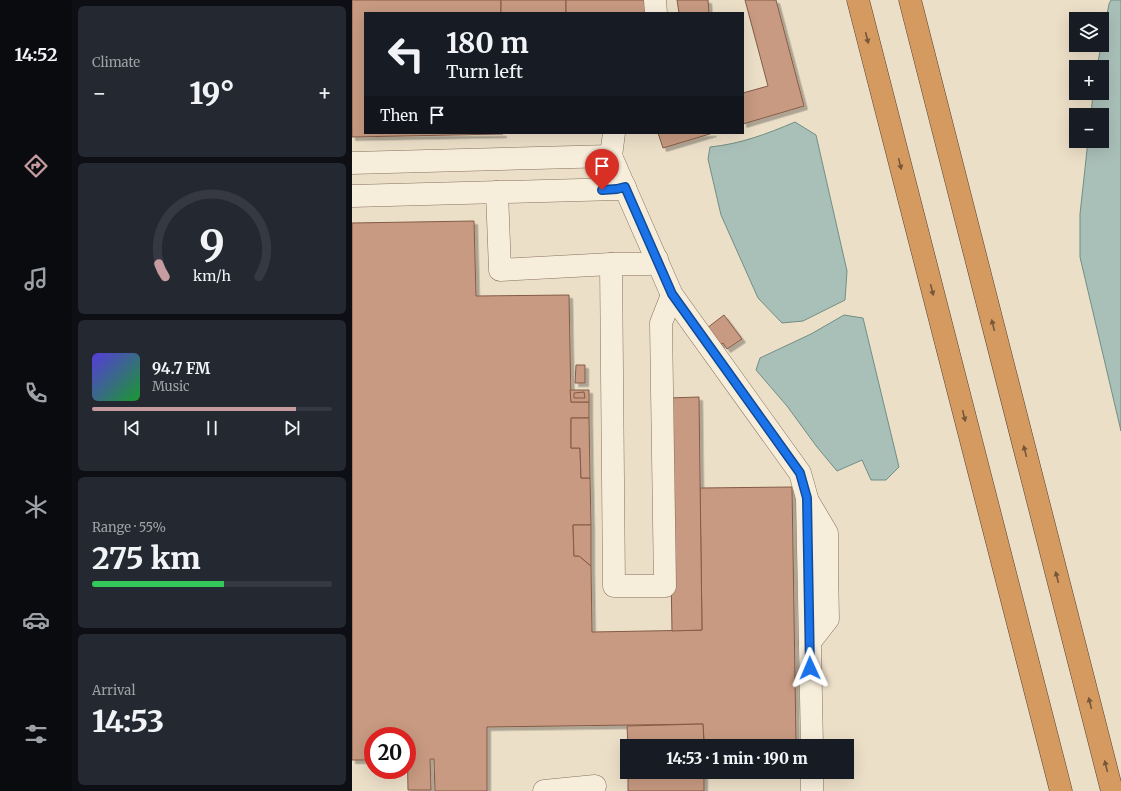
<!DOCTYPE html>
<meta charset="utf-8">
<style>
body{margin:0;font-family:Merriweather,serif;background:#242831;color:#f1f3f6;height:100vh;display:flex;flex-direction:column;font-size:15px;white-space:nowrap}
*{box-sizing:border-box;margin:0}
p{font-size:13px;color:#9ea1a6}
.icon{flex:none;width:22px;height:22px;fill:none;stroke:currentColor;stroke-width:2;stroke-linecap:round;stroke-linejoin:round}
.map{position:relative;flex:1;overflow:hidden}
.details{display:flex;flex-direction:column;gap:6px;padding:6px;background:#0d0f14;width:280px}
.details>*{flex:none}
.top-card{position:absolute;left:12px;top:12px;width:380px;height:122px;border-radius:0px;box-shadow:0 4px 16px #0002;background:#171b24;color:#f1f3f6;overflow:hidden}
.tools{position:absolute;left:717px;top:12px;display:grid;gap:8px}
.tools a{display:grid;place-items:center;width:40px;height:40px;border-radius:0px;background:#171b24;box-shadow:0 4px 16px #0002;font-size:20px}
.speed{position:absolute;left:12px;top:727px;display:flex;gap:8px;font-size:20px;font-weight:700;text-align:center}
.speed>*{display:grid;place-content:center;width:52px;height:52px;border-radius:50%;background:#171b24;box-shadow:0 4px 16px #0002;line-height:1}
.speed .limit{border:6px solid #d22;background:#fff;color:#111}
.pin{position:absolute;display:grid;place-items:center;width:34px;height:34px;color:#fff;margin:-41px -17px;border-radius:50% 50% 50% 0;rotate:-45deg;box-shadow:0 0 4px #0007}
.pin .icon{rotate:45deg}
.me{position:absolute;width:44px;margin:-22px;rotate:359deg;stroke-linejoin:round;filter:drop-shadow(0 0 3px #0008)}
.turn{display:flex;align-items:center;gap:14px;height:84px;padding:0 16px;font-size:18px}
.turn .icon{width:52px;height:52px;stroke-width:2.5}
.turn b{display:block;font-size:28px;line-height:34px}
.then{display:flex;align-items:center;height:38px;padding:0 16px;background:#0003;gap:8px;font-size:15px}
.big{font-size:30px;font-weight:800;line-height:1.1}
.details .tile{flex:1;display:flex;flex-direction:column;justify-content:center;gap:6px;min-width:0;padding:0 14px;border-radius:6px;background:#242831}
.details .dial{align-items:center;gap:0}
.dial svg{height:104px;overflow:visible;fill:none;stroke:#363941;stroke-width:7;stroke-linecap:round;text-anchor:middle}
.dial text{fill:#f1f3f6;stroke:none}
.song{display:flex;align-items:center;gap:12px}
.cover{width:48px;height:48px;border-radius:6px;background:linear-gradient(135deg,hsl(250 70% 55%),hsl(130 70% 35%))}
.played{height:4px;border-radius:2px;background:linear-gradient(90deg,#c69ca0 85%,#363941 85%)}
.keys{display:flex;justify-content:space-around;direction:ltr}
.heat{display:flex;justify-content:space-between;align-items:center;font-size:22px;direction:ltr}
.charge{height:6px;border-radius:3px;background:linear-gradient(90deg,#34c759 55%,#363941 0)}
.trip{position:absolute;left:268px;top:739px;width:234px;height:40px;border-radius:0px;background:#171b24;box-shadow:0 4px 16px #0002;font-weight:800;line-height:40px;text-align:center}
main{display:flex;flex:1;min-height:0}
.tab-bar{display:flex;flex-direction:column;width:72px;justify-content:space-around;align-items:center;background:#090b0e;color:#9ea1a6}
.tab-bar .icon{width:28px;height:28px}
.tab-bar .on{color:#c69ca0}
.tab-bar b{font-size:18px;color:#f1f3f6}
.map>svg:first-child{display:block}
.water{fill:#a9c0b8;stroke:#708e85}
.building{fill:#c79a81;stroke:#845b46;filter:url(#shadow)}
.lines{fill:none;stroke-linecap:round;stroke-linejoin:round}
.minor-casing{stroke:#87715e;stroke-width:23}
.highway-casing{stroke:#554032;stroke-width:23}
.minor{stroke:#f7eddb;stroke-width:22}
.highway{stroke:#d49a60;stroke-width:22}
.oneway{fill:#76573a}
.route-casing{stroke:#114b97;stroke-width:10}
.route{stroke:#1a73e8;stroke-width:7}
</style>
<main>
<nav class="tab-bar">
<b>14:52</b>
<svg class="icon on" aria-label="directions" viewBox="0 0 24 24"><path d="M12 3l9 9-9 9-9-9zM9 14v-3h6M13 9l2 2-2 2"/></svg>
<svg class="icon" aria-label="music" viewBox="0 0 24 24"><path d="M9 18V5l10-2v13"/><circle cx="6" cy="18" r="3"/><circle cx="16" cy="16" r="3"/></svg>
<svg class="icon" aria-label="phone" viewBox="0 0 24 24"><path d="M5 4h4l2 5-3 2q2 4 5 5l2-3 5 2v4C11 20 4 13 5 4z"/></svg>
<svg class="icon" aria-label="climate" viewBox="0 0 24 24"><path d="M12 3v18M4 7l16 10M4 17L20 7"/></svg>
<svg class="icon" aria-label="car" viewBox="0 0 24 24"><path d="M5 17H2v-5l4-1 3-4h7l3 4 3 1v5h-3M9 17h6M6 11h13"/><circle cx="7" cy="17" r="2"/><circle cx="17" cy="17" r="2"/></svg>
<svg class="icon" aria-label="filters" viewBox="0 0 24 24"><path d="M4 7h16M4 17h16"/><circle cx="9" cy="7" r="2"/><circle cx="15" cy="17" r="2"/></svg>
</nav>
<section class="details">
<div class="tile"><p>Climate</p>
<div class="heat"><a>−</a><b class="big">19°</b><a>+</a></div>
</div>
<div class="tile dial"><svg viewBox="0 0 100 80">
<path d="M14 69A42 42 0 1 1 86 69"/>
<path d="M14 69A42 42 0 0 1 9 59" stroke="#c69ca0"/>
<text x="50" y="56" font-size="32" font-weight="700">9</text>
<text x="50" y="72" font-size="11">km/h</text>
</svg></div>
<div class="tile">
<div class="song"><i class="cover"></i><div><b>94.7 FM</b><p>Music</p></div></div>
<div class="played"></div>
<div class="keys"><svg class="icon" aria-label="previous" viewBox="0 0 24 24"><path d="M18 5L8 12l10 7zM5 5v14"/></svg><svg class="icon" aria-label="pause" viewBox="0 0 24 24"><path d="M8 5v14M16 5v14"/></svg><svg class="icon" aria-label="next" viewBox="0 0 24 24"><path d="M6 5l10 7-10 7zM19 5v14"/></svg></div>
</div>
<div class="tile"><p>Range · 55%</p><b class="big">275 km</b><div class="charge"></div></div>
<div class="tile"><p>Arrival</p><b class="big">14:53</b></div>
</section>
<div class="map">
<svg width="769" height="791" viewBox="0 0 769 791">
<defs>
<filter id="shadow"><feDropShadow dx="3.5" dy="3.5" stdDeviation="0" flood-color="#0004"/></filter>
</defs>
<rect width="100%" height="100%" fill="#ecdfc8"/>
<!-- water -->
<g class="water">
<polygon points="759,0 769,0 769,431 728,257 728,214 736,141 750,141 750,115 739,115 741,93 750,93 750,67 745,67 757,4"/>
<path d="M443 122 464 135 495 271 493 300 451 321 430 323 406 298 369 215 356 159 358 147C388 144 415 134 443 122Z"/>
<polygon points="492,315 511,318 547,467 534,480 519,480 510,460 485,471 465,447 435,406 404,370 408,358 459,334"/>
</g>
<!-- building -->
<g class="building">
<polygon points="0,0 149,0 149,13 13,13 13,133 151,133 151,134 0,137"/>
<rect x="149" y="0" width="65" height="13"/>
<rect x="214" y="0" width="79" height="13"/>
<polygon points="325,0 356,0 357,13 327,13"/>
<polygon points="393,0 424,0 452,106 391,124 391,93 416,86"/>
<polygon points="306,133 361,133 311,148"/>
<polygon points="122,221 124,296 217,295 219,402 237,402 237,418 219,418 219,448 228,448 229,478 238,478 239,525 221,525 222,556 227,556 239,566 240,632 350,630 348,488 440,487 444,741 352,741 351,724 135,727 135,791 83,791 82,759 78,759 79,790 56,790 55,736 21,736 21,760 0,760 0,223"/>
<polygon points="372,315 390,339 375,349 371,343 368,345 355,328"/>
<polygon points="224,365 233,365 233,383 223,383"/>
<polygon points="218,390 237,390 237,402 219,402"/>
<polygon points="232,392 233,398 222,398 222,393"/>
<polygon points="347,397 350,630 320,631 316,398"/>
<polygon points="219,418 237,418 238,478 229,478 228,448 219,448"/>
<polygon points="221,525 239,525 239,566 227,556 222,556"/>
<polygon points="351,724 352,746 276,746 275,726"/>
<rect x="276" y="772" width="76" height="19"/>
</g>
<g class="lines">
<!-- minor casing -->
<g class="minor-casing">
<g id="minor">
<polyline points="303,0 304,13"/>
<polyline points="259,156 262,133"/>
<polyline points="0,163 259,156 320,295 448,473 455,498 460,746"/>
<polyline points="145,192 148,270 259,264 297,264 305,259"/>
<polyline points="0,196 265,189 273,187"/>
<polyline points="259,264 262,586 313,586 309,323 320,295"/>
<polyline points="456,501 475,533 475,568 476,619 458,642"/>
<polyline points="460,772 460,791"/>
<polyline points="192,791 243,786"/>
</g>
</g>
<!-- highway casing -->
<g class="highway-casing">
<g id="highway">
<polyline points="506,0 709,791"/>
<polyline points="558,0 760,791"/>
</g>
</g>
<!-- minor -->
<use href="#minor" class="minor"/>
<!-- highway -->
<use href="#highway" class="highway"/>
</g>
<!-- one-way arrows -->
<defs><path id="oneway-solid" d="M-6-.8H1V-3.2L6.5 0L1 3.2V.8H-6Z"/></defs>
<g class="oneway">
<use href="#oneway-solid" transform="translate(515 38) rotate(76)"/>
<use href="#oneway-solid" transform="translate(548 164) rotate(76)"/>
<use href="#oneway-solid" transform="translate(580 290) rotate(76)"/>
<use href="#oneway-solid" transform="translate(641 325) rotate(-104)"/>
<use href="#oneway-solid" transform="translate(612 416) rotate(76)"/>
<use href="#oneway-solid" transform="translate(673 451) rotate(-104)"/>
<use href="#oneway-solid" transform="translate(705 577) rotate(-104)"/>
<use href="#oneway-solid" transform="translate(738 703) rotate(-104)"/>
<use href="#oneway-solid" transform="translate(754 766) rotate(-104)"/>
</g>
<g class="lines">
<!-- route casing -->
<g class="route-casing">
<polyline id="route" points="250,190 265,189 273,187 320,294 448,473 455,498 458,668"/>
</g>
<!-- route -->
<use href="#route" class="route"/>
</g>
</svg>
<div class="tools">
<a><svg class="icon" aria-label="layers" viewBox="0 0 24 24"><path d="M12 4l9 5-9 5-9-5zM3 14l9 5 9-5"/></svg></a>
<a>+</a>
<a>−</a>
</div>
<div class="speed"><div class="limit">20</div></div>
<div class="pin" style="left:250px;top:190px;background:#d93025"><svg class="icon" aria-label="arrive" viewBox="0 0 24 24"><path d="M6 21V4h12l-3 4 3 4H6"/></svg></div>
<svg class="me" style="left:458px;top:668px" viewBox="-20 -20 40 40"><path d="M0-17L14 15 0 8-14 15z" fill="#1a73e8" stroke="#fff" stroke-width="4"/></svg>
<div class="trip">14:53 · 1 min · 190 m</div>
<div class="top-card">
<div class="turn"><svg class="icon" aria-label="left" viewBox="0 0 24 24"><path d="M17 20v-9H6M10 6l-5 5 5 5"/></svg><div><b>180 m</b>Turn left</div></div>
<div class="then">Then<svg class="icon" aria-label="arrive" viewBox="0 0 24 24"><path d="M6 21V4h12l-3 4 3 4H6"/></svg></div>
</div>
</div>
</main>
